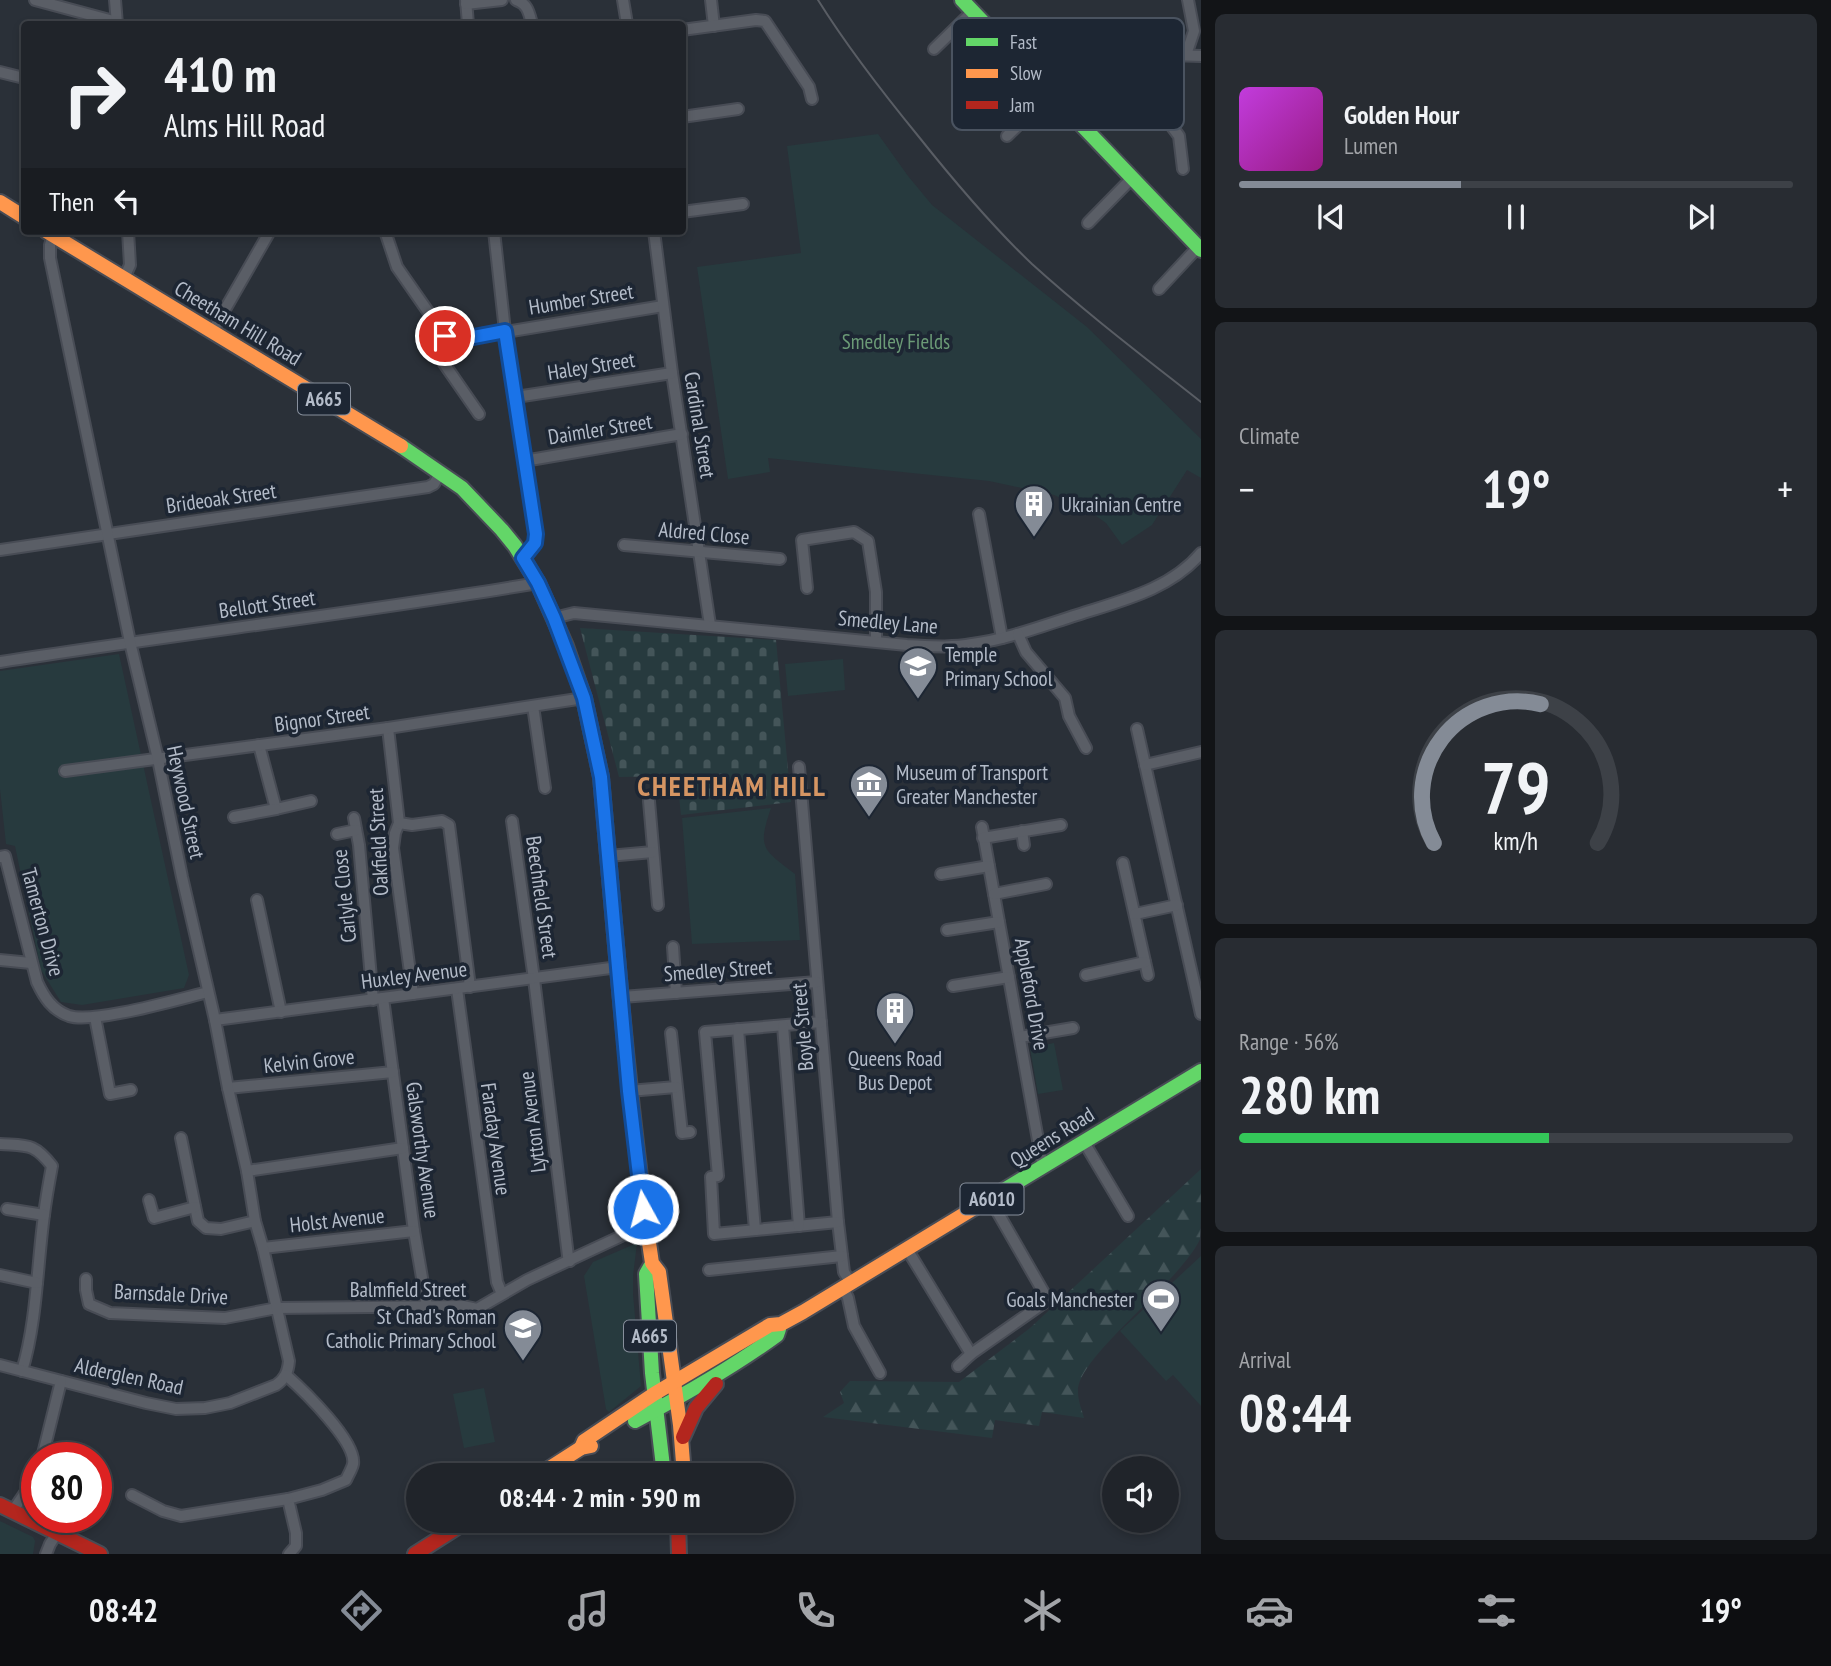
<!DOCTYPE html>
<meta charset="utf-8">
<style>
body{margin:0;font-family:"PT Sans Narrow",sans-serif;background:#282c32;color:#f1f3f6;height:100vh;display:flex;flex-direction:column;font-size:26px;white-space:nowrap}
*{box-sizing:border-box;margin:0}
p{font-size:23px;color:#a2a4a8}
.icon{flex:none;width:38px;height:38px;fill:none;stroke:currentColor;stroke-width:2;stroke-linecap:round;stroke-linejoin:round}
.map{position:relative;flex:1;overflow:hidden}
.details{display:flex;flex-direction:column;gap:14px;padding:14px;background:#121417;width:630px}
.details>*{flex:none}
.top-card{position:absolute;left:21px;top:21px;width:665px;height:214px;border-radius:7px;box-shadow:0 4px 10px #0003,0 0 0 2px #3d4147;background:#20242a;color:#f1f3f6;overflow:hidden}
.fabs{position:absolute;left:1102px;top:1456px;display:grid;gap:14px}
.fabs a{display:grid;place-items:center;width:77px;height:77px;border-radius:50%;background:#20242a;box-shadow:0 4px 10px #0003,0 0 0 2px #3d4147;font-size:35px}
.speed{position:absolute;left:21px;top:1442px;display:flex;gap:14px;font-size:35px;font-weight:700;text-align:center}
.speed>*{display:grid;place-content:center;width:91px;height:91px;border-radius:50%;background:#20242a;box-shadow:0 4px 10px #0003,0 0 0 2px #3d4147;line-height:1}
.speed .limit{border:10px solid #d22;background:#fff;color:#111}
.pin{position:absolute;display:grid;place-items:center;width:60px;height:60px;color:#fff;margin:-30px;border:4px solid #fff;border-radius:50%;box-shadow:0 2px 7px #0007}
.me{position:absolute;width:77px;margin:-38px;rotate:353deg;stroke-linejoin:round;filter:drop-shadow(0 0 5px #0008)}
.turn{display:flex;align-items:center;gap:24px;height:147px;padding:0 28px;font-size:32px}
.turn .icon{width:91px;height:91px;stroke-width:2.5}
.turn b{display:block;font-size:49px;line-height:60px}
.then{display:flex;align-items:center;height:66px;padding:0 28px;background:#0003;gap:14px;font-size:26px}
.big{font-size:52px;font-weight:800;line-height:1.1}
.details .card{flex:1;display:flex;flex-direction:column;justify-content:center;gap:10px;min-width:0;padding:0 24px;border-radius:10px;background:#282c32}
.details .dial{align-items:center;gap:0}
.dial svg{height:182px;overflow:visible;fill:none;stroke:#3d4147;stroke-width:7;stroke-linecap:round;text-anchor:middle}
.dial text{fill:#f1f3f6;stroke:none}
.song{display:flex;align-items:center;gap:21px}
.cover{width:84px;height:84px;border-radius:10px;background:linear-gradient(135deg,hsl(290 70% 55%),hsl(310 70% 35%))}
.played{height:7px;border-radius:4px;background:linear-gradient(90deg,#848b96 40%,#3d4147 40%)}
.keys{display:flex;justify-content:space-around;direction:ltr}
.heat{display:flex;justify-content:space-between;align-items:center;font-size:38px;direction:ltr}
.charge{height:10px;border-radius:5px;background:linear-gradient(90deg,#34c759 56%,#3d4147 0)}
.trip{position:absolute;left:406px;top:1463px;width:388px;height:70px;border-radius:35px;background:#20242a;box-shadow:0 4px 10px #0003,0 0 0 2px #3d4147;font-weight:800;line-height:70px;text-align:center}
.menu{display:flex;height:112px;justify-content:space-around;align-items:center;background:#0d0e11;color:#a2a4a8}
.menu .icon{width:49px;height:49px}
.menu .active{color:#848b96}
.menu b{font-size:32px;color:#f1f3f6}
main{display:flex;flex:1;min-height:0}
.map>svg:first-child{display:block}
.forest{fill:url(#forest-firs)}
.cemetery{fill:url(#cemetery-stones)}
.green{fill:#273a3e}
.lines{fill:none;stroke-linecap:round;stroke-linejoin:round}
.street-casing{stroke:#484c55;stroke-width:14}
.fast-casing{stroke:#484c55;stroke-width:18}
.slow-casing{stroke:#484c55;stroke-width:18}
.jam-casing{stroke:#484c55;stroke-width:18}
.street{stroke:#5a5e66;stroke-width:10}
.fast{stroke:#63d668;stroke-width:14}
.slow{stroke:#ff974d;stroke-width:14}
.jam{stroke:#b3261e;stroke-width:14}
.tram{stroke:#595d64;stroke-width:2}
.route-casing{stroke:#114b97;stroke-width:18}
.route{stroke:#1a73e8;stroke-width:12}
.labels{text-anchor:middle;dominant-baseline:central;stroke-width:7;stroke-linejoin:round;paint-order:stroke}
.shield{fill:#1d2633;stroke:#878f9c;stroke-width:2}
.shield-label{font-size:19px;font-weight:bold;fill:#b4bcc9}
.street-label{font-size:21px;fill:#b4bcc9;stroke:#1d2633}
.park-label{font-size:21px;fill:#6b9a76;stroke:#1d2633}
.poi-label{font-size:21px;fill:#b4bcc9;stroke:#1d2633;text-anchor:start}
.district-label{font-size:28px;font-weight:bold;letter-spacing:2px;fill:#d59563;stroke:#1d2633}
.key{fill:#1d2633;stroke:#4a5360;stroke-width:2}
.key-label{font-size:19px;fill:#b4bcc9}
</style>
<main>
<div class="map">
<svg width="1201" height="1554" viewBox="0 0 1201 1554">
<defs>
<pattern id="forest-firs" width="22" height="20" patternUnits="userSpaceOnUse" patternTransform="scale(1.75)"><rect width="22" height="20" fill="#273a3e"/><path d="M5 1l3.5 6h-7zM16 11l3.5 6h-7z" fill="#445559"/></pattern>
<pattern id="cemetery-stones" width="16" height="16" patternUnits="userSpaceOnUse" patternTransform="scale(1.75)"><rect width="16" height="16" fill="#273a3e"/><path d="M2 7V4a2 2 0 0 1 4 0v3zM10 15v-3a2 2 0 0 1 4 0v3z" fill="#445559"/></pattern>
</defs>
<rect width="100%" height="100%" fill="#2a3038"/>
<!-- forest -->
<path class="forest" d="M1201 1169C1201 1183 1201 1229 1200 1239 1181 1282 1076 1357 1078 1392 1078 1401 1082 1410 1084 1418L1042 1412 1039 1426 995 1420 992 1438 823 1417 844 1403 840 1392 850 1381 959 1382 1030 1328Z"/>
<!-- cemetery -->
<polygon class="cemetery" points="580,628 776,640 791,802 681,815 677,776 619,777"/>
<!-- green -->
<g class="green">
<polygon points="878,134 908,176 932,205 1087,327 1201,439 1201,478 1187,470 1152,525 1122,545 1106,523 1089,511 1054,495 989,481 768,458 770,472 728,479 697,267 801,253 787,146"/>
<polygon points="119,654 189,975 184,988 82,1005 61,1002 41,970 15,846 6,844 0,789 0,671"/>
<polygon points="843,659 845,690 788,696 785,664"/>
<path d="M771 808C757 849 763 849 795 874L800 940 692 944 682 818Z"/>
<polygon points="1054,1043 1063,1090 1038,1094 1030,1048"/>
<polygon points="637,1243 633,1276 633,1294 641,1386 609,1412 606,1409 584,1276 593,1262"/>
<polygon points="1201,1256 1201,1406 1173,1375 1166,1381 1120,1331"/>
<polygon points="484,1388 495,1442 464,1448 453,1394"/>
<polygon points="0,1521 33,1537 35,1541 33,1554 0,1554"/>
</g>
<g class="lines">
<!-- street casing -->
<g class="street-casing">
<g id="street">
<polyline points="35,0 117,22"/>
<polyline points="115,0 117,24"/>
<polyline points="466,0 468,24"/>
<path d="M516 0C528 4 529 13 532 24"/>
<polyline points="623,0 627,24"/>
<polyline points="711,0 714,26"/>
<polyline points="466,4 502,0"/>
<polyline points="682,30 756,20 765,21 809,87 812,99"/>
<polyline points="934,49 972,12"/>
<polyline points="1186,55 1194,31 1188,0"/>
<path d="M1106 57C1138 59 1169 54 1201 56"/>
<polyline points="1127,59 1130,71 1179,136 1183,169"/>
<polyline points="0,72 24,78"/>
<polyline points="682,117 738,109"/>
<polyline points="1007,136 1051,93"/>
<polyline points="682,212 743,204"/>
<polyline points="1088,223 1132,178"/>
<polyline points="385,231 397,267 445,336 463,339 663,306"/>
<polyline points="494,231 505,331 536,534 535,543 523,558"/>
<polyline points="654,231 672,373 710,625"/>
<polyline points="124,278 130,265 128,231"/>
<polyline points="1159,289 1198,247"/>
<polyline points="212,332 270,231"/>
<polyline points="445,336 443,362 479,414"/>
<polyline points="516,397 672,373"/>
<polyline points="524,461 682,434"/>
<polyline points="979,514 1002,638"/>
<polyline points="624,545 780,559"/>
<polyline points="0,550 428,487 434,484 441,472"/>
<polyline points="807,588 802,540 854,532 868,541 876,592 876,641"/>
<path d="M554 618 574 613 907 645C929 646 951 648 972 644 1008 639 1042 626 1077 615 1120 601 1170 590 1201 553"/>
<polyline points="1018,634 1026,652 1065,698 1069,716 1086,748"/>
<path d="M0 662C179 634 359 613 538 583"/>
<polyline points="533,706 545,788"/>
<polyline points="388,728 399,823 395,833 393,848 413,994"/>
<polyline points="1137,729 1201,1014"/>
<polyline points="259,745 276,809 311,801"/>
<polyline points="1145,765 1201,752"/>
<polyline points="799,767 838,1222 844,1272 851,1283"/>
<polyline points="65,771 388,728 584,698"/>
<polyline points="649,801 658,905"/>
<polyline points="234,817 276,809"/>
<polyline points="354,818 359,845 373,1000"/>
<polyline points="512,821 534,979 568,1256 570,1261"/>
<polyline points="399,823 412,825 442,821 449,825 470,987"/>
<polyline points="982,827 1043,1168"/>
<polyline points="1022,831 1024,845"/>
<polyline points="337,834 356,830"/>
<polyline points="983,838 1061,825"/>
<polyline points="608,856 653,852"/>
<path d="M0 857 5 856 37 982C44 997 52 1010 69 1016 94 1024 179 999 208 992"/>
<polyline points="1123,863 1148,975"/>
<polyline points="941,874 989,866"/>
<polyline points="994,894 1046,884"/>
<polyline points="257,900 281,1012"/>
<polyline points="1135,914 1177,905"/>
<polyline points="947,930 999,922"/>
<polyline points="673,947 676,993"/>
<polyline points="0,960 31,963"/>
<polyline points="1086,975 1145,962"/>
<polyline points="953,986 1009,977"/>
<polyline points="457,989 497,1282 502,1294"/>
<polyline points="622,997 817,982"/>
<polyline points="383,998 414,1231 427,1307"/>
<polyline points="95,1017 110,1094 131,1090"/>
<polyline points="215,1020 618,967"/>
<polyline points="821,1022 705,1032 718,1176 711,1177 714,1234 838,1222"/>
<polyline points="783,1026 799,1226"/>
<polyline points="738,1029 755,1230"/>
<polyline points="671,1033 682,1133 690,1132"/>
<polyline points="1020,1037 1073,1028"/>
<polyline points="228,1088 393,1072"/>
<polyline points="629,1091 676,1087"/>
<polyline points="181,1138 198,1221 206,1228 221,1229 255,1221"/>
<polyline points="1084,1142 1128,1216"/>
<path d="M0 1144C28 1146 34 1143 52 1166 49 1182 46 1199 44 1215 37 1266 37 1321 22 1371"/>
<polyline points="247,1171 403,1148"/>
<polyline points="149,1200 154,1218 195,1207"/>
<polyline points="7,1209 44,1215"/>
<polyline points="263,1248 414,1231"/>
<polyline points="907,1249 971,1354"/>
<polyline points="709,1270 842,1256"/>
<polyline points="0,1275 37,1283"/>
<polyline points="86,1279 86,1290 89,1304 110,1313 225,1318 277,1308 463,1306 477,1309 527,1280 645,1225"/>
<polyline points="843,1287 848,1298 854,1326 880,1373"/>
<path d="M0 1365 146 1403 176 1409 205 1408 230 1403 276 1385C285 1379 288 1372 289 1361L263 1248 255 1221 247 1171 228 1088 215 1020 182 877 158 759 130 642 50 258V245L53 235"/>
<polyline points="958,1366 971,1354 1048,1300 990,1199"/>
<path d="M286 1375C303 1390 357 1442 353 1464 352 1469 348 1475 346 1480L322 1490 288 1499 296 1533V1546L289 1554"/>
<polyline points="42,1458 61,1381"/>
<polyline points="132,1495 163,1511 181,1516 288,1499"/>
<path d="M13 1511C20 1499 32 1485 37 1472"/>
<polyline points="46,1554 50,1544 57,1533"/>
</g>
</g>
<!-- fast casing -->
<g class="fast-casing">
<g id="fast">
<polyline points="962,0 1201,250"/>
<polyline points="401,446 462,488 502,530 515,546 538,583 566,646 584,698 601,777 618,968"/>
<polyline points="994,1196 1201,1071"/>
<polyline points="650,1267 646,1274 652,1373 664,1475"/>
<path d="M635 1421C684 1395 732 1368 777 1335L779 1329"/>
</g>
</g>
<!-- slow casing -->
<g class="slow-casing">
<g id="slow">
<polyline points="0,202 24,217"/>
<polyline points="46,231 401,446"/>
<path d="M618 968C627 1067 637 1165 652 1263L659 1272 680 1425 684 1475"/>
<polyline points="581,1448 584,1441 654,1394 770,1325 781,1324 803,1312 994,1196"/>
<polyline points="539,1475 581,1448 591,1446"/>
</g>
</g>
<!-- jam casing -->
<g class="jam-casing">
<g id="jam">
<polyline points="683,1437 696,1408 716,1384"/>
<polyline points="0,1505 100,1554"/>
<polyline points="678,1521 679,1554"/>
<polyline points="415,1554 467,1521"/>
</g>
</g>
<!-- street -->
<use href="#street" class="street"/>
<!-- fast -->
<use href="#fast" class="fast"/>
<!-- slow -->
<use href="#slow" class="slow"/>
<!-- jam -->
<use href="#jam" class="jam"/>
<!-- tram -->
<path class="tram" d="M818 0C848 48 883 93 919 137 954 181 991 225 1032 264 1086 313 1144 357 1201 402"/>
</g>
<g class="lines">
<!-- route casing -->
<g class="route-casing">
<polyline id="route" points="445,336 463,339 505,331 536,534 535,543 523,558 538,583 554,618 584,698 601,777 629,1091 643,1209"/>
</g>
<!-- route -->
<use href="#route" class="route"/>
</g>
<!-- icons -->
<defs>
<g id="building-pin" transform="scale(2.0125)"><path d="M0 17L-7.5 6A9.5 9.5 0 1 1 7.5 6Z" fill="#848b96" stroke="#1d2633"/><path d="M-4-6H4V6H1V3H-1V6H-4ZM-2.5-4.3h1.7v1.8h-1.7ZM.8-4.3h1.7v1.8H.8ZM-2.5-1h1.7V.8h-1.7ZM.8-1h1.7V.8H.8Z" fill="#fff"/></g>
<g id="school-pin" transform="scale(2.0125)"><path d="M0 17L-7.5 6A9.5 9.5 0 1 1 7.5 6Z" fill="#848b96" stroke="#1d2633"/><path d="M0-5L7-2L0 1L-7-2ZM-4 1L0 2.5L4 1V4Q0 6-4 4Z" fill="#fff"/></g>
<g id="museum-pin" transform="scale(2.0125)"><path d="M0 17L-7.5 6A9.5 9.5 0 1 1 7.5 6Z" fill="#848b96" stroke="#1d2633"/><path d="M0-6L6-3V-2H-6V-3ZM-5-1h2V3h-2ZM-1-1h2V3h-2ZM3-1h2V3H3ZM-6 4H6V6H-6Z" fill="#fff"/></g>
<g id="stadium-pin" transform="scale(2.0125)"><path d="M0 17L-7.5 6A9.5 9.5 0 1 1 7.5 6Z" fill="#848b96" stroke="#1d2633"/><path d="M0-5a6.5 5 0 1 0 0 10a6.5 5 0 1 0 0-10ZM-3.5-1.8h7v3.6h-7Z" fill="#fff"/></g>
</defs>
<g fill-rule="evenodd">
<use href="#building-pin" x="1034" y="504"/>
<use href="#school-pin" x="918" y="666"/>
<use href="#museum-pin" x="869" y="784"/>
<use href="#building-pin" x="895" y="1011"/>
<use href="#stadium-pin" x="1161" y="1299"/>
<use href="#school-pin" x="523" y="1328"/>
</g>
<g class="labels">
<!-- shield labels -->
<g class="shield">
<rect x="298" y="383.5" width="52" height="31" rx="5"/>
<rect x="960.5" y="1183.5" width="63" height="31" rx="5"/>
<rect x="624" y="1320.5" width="52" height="31" rx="5"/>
</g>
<g class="shield-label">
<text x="324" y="399">A665</text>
<text x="992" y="1199">A6010</text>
<text x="650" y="1336">A665</text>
</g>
<!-- street labels -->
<g class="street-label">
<text transform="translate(581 299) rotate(-9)">Humber Street</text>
<text transform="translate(238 323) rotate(31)">Cheetham Hill Road</text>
<text transform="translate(591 366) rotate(-9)">Haley Street</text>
<text transform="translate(700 425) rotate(81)">Cardinal Street</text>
<text transform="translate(600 429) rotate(-9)">Daimler Street</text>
<text transform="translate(221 498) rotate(-8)">Brideoak Street</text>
<text transform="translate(704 533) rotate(5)">Aldred Close</text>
<text transform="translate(267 604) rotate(-8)">Bellott Street</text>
<text transform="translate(888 622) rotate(5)">Smedley Lane</text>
<text transform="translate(322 718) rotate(-8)">Bignor Street</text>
<text transform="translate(186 802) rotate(78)">Heywood Street</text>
<text transform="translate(378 842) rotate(-93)">Oakfield Street</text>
<text transform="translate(344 896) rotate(-96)">Carlyle Close</text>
<text transform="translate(542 897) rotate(82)">Beechfield Street</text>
<text transform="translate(43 922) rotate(75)">Tamerton Drive</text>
<text transform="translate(718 970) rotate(-4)">Smedley Street</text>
<text transform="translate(414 975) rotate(-7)">Huxley Avenue</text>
<text transform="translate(1032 994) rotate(80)">Appleford Drive</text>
<text transform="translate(802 1027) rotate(-95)">Boyle Street</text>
<text transform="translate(309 1061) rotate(-6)">Kelvin Grove</text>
<text transform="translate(532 1122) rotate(-97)">Lytton Avenue</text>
<text transform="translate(1052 1137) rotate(-32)">Queens Road</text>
<text transform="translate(496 1139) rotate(82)">Faraday Avenue</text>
<text transform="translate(423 1150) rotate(82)">Galsworthy Avenue</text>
<text transform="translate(337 1220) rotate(-6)">Holst Avenue</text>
<text x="408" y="1289">Balmfield Street</text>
<text transform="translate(171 1294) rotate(3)">Barnsdale Drive</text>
<text transform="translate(129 1376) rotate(12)">Alderglen Road</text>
</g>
<!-- park labels -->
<g class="park-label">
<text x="896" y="341">Smedley Fields</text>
</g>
<!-- poi labels -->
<g class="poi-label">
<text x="1061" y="504">Ukrainian Centre</text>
<text x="945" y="654">Temple<tspan x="945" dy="24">Primary School</tspan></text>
<text x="896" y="772">Museum of Transport<tspan x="896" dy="24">Greater Manchester</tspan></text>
<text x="895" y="1058" text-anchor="middle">Queens Road<tspan x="895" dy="24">Bus Depot</tspan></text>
<text x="1134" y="1299" text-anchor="end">Goals Manchester</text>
<text x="496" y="1316" text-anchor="end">St Chad's Roman<tspan x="496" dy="24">Catholic Primary School</tspan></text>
</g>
<!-- district labels -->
<g class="district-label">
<text x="732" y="785">CHEETHAM HILL</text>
</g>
</g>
<!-- legend -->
<rect x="952" y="18" width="232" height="112" rx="10" class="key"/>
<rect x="966" y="38" width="32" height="8" fill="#63d668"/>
<rect x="966" y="69" width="32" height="9" fill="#ff974d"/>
<rect x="966" y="101" width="32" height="8" fill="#b3261e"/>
<g class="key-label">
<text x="1010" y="49">Fast</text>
<text x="1010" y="80">Slow</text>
<text x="1010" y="112">Jam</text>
</g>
</svg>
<div class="fabs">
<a><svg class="icon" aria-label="sound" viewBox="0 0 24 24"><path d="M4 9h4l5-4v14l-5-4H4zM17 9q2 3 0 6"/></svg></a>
</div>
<div class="speed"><div class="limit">80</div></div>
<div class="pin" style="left:445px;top:336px;background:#d93025"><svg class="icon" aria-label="arrive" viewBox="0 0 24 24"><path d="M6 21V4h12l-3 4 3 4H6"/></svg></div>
<svg class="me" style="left:643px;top:1209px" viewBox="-20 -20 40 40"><circle r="17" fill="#1a73e8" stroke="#fff" stroke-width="3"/><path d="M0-11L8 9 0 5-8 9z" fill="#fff"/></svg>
<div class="trip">08:44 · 2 min · 590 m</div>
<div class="top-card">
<div class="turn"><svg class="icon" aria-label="right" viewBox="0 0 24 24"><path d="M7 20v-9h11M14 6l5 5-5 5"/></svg><div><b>410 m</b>Alms Hill Road</div></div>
<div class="then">Then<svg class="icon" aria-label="left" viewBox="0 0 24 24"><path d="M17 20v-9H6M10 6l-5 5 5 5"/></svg></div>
</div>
</div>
<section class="details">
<div class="card">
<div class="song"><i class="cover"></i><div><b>Golden Hour</b><p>Lumen</p></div></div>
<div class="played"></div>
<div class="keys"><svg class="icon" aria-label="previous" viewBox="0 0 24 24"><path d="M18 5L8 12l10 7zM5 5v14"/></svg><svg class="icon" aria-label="pause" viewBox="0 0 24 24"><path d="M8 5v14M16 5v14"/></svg><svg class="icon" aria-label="next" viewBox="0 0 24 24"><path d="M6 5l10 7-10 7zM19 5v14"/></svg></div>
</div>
<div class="card"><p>Climate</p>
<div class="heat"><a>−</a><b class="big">19°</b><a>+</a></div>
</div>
<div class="card dial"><svg viewBox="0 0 100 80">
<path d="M14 69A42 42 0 1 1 86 69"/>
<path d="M14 69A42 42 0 0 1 61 8" stroke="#848b96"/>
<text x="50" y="56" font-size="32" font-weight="700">79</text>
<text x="50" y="72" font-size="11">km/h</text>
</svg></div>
<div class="card"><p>Range · 56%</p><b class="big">280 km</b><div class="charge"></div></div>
<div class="card"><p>Arrival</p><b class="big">08:44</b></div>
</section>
</main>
<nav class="menu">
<b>08:42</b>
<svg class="icon active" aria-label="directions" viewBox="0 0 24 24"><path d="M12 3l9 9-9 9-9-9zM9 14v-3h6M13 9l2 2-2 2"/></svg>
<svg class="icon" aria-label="music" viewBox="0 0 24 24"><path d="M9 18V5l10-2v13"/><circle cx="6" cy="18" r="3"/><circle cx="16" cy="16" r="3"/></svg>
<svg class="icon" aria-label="phone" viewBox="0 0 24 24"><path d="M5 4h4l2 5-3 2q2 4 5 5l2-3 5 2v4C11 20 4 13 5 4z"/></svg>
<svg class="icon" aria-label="climate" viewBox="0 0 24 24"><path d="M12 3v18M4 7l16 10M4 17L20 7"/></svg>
<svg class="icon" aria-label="car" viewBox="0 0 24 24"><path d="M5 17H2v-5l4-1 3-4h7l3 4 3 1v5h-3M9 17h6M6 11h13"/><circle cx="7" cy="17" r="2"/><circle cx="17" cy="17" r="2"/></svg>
<svg class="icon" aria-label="filters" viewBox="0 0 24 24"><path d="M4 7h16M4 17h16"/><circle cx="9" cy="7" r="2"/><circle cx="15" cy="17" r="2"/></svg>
<b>19°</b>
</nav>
